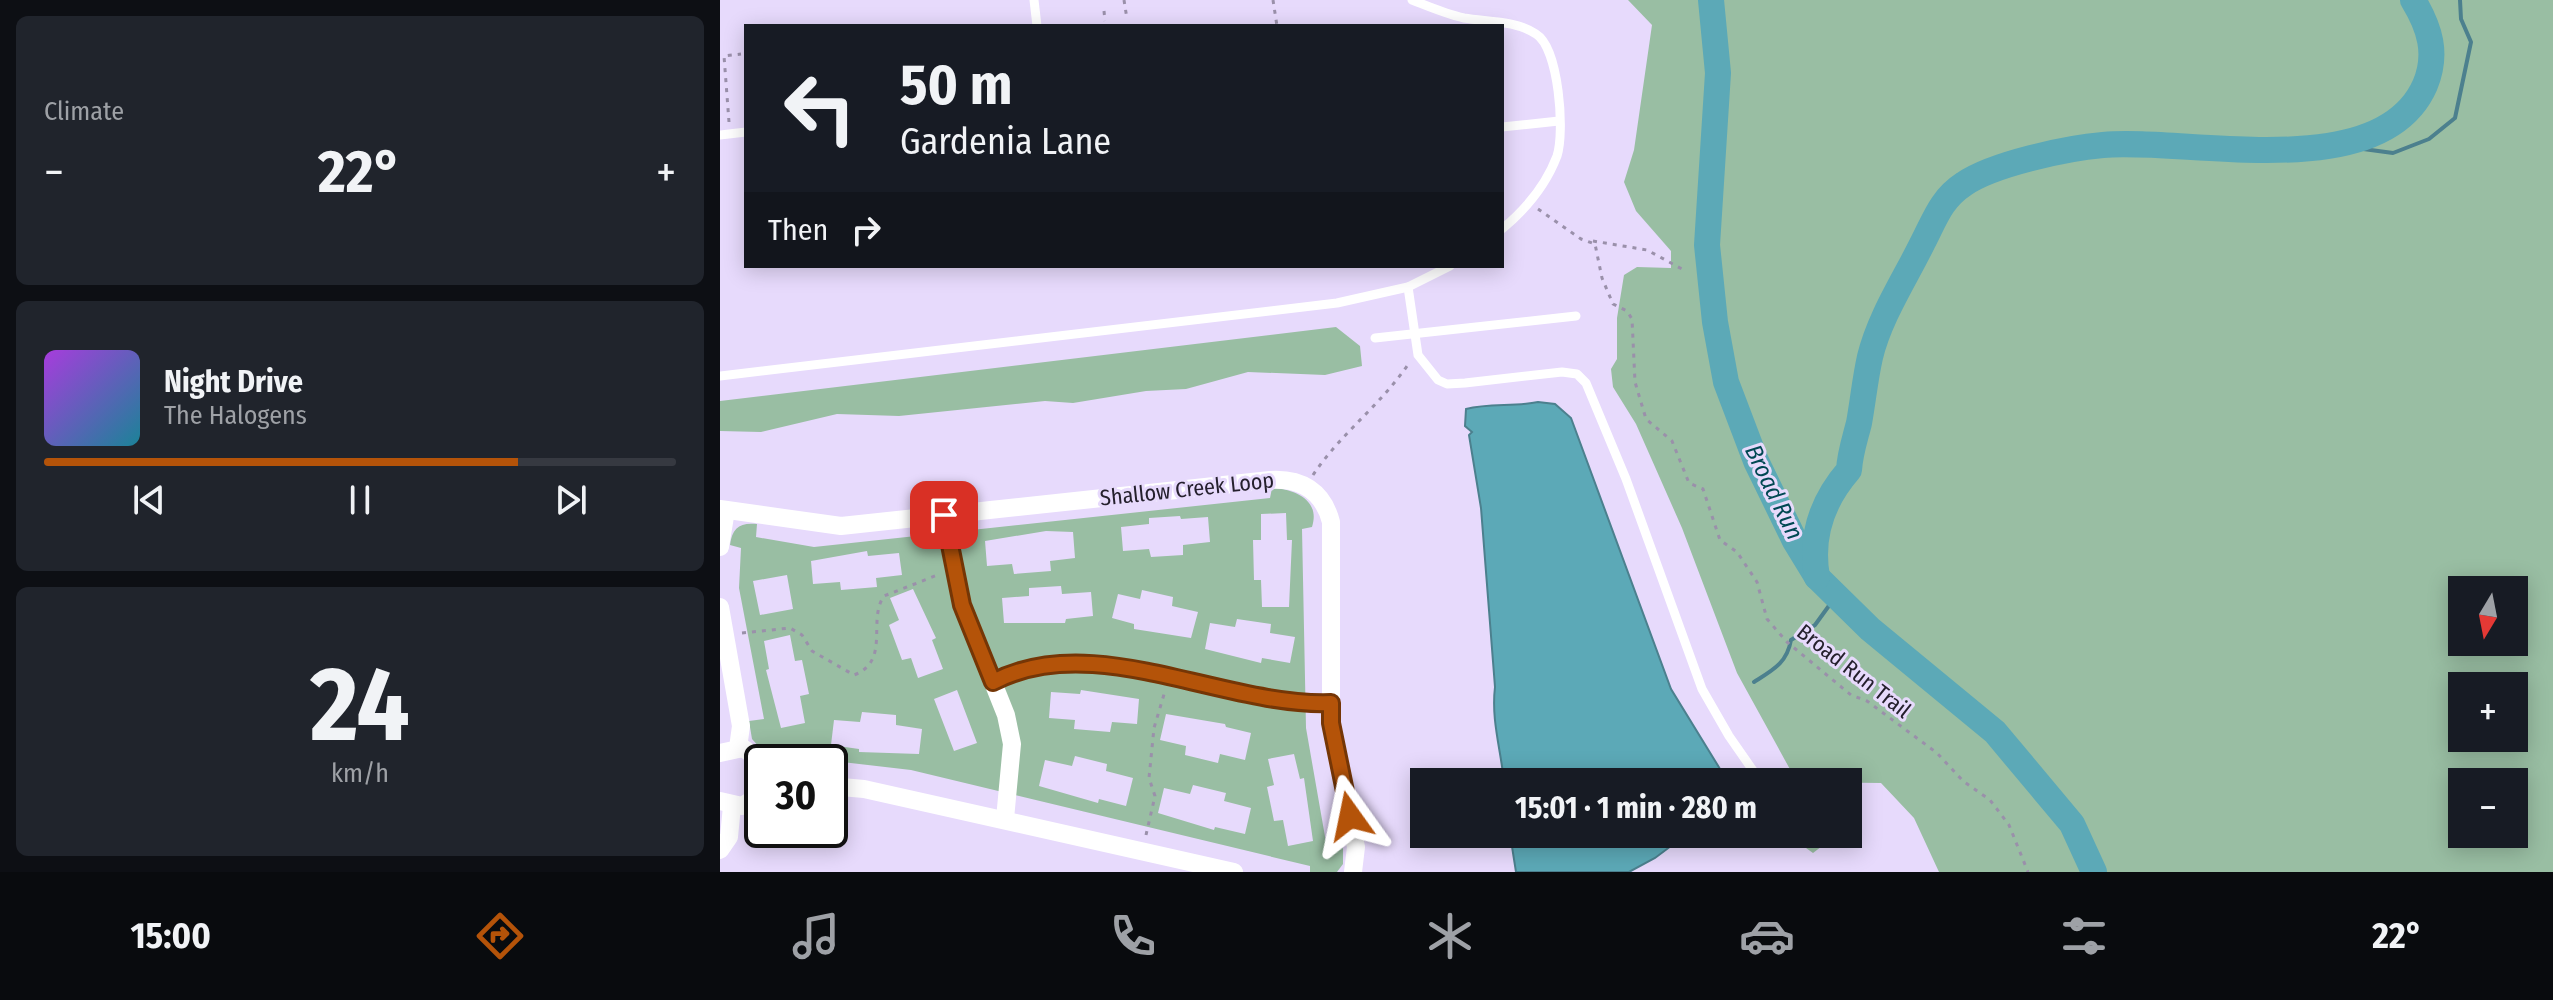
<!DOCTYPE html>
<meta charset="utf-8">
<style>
body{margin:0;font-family:"Fira Sans Condensed",sans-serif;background:#20242c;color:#f1f3f6;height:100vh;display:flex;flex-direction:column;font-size:30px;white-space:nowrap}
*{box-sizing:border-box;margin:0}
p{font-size:26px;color:#9ea1a6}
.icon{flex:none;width:44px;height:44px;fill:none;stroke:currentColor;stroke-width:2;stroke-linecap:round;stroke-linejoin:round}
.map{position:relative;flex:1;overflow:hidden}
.details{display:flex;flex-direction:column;gap:16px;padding:16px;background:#0d0f14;width:720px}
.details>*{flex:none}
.guide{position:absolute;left:24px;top:24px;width:760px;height:244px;border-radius:0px;box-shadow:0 4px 20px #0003;background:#171b24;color:#f1f3f6;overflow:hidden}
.needle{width:52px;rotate:190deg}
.fabs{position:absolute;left:1728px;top:576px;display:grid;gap:16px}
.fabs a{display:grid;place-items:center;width:80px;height:80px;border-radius:0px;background:#171b24;box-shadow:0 4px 20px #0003;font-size:40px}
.speed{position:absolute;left:24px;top:744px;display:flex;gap:16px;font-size:40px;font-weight:700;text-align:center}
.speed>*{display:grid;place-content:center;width:104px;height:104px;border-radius:50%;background:#171b24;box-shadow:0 4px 20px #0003;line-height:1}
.speed .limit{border:4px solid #111;border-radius:12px;background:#fff;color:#111}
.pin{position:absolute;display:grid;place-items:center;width:68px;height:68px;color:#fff;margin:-34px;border-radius:16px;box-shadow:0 4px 12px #0006}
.me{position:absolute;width:88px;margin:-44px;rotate:348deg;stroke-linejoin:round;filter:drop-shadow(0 0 6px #0008)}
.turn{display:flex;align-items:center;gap:28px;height:168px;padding:0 24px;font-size:36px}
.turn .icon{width:104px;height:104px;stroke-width:2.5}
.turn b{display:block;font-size:56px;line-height:68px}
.then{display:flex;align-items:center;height:76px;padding:0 24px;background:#0003;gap:16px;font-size:30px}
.big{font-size:60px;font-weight:700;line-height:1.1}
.details .tile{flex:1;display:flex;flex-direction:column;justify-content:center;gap:12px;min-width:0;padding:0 28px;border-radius:12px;background:#20242c}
.details .dial{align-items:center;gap:0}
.dial b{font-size:104px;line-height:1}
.song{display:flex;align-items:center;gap:24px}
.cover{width:96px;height:96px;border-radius:12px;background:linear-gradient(135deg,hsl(280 70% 55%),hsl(190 70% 35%))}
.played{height:8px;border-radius:4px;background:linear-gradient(90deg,#b45309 75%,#363941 75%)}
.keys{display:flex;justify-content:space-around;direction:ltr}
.heat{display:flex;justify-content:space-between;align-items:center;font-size:44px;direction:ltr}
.trip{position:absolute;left:690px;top:768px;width:452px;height:80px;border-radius:0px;background:#171b24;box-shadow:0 4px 20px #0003;font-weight:700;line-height:80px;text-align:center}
.dock{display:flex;height:128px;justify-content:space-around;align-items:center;background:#090b0e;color:#9ea1a6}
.dock .icon{width:56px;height:56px}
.dock .selected{color:#b45309}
.dock b{font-size:36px;color:#f1f3f6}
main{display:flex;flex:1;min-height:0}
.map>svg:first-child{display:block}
.green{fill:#99bea3;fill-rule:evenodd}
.water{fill:#5ca9b7;stroke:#4c808e;stroke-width:2}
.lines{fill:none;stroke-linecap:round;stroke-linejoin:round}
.stream{stroke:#4c808e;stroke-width:4}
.river{stroke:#5ca9b7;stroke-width:26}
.path{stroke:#9a90aa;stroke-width:3;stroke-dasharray:4 6;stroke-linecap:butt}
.lane{stroke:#fff;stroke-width:9}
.street{stroke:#fff;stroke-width:18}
.route-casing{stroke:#753606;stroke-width:20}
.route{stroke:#b45309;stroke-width:14}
.labels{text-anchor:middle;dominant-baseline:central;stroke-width:6;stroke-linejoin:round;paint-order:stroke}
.street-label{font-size:22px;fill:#25202d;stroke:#e7dafc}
.water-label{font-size:24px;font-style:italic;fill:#004853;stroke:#e7dafc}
</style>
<main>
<section class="details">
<div class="tile"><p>Climate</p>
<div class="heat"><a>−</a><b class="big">22°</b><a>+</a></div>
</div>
<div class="tile">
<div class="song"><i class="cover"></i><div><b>Night Drive</b><p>The Halogens</p></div></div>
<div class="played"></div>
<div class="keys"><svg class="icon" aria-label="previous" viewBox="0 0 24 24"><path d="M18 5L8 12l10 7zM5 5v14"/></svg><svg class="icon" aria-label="pause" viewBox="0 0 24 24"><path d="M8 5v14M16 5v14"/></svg><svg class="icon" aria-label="next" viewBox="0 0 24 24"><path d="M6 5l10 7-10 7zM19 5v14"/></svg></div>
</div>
<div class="tile dial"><b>24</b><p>km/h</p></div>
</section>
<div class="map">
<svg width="1833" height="872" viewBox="0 0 1833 872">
<rect width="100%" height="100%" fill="#e7dafc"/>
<!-- green -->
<g class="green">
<path d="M908 0H1833V872H1219L1194 818 1161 783 1077 782 1017 673 962 528 916 424 893 387 891 369 897 359V318L904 275 917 267 951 268V251L916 211 904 182 914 150 932 25ZM1794 590V642H1742V590ZM1794 686V738H1742V686ZM1794 782V834H1742V782Z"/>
<polygon points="616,327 640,346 642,366 605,375 528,372 466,389 426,391 353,403 325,401 179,416 117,414 41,432 0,431 0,401"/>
<path d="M552 488C573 489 601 499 592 527L582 529 586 728 607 848H623V864L617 872H590V866L191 770 79 757 77 762H53L32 739 29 721 44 719 19 588 21 548 10 545C12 528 20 522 37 524L36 537 94 547 550 498ZM566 513 567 540H572L569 607H542L541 580H534L533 540H541V514ZM460 516 461 519 488 517 490 542 463 545V555L431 557 429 549 403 551 401 527 429 524V518ZM326 531 353 532 355 558 330 561 331 571 294 574 292 564 267 566 265 541ZM147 551 148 556 179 553 182 575 156 578 157 587 121 590 120 582 93 584 91 561ZM67 575 73 609 40 615 33 581ZM341 586 342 594 371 592 373 616 346 619 345 623H284L282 598 309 596V588ZM193 589 216 638 212 640 223 669 198 678 191 658 182 660 169 625 179 620 170 598ZM422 590 453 597 452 606 478 612 471 638 414 629V624L392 618 398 594 420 599ZM517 619 551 624 550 633 575 637 570 663 542 658 541 663 485 649 490 623 515 627ZM70 635 75 661 82 660 89 694 80 696 85 723 61 728 46 670 49 669 44 641ZM237 690 257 743 234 751 214 699ZM361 690 419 699 417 724 392 722 390 732 354 729 355 720 329 718 331 692 360 694ZM142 712 176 715V725L202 729 199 754 139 752V749L111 745 114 720 140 722ZM446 714 505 724 506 727 531 733 525 760 500 754 498 763 465 755 466 746 440 740ZM574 754 580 779 584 778 593 841 568 846 563 820 554 821 547 787 554 785 548 759ZM355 756 387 764 386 771 413 778 406 806 379 799 378 803 319 786 325 760 352 766ZM473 785 506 793 504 801 531 808 525 834 495 827 494 830 438 813 444 788 470 794Z"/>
<polygon points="1087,834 1109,834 1110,840 1093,853 1086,848"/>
</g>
<!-- water -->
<g class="water">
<path d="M818 402 835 404 851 418 951 689 1008 782H784C781 750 771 720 775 687L761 508 749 435 752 432 745 426 746 409C769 403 795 407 818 402Z"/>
<polygon points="790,834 967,834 935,858 909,872 796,872"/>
</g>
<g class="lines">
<!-- stream -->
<g class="stream">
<polyline points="1621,146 1673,153 1709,139 1735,118 1751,42 1741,19 1740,0"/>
<path d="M1034 682C1053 670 1067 663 1071 640L1095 625 1116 596"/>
</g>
<!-- river -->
<g class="river">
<polyline points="991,0 998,73 987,245 995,322 1006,382 1036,461 1075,541 1097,577 1150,629 1275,732 1352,824 1374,872"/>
<path d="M1097 577C1090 537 1102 501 1129 470 1130 453 1135 439 1139 423 1143 401 1145 379 1150 357 1160 316 1185 279 1203 242 1215 219 1221 199 1244 184 1273 164 1347 148 1383 145 1468 137 1661 186 1705 85 1718 54 1710 28 1693 0"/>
</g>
<!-- path -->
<g class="path">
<polyline points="404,0 407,19"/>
<polyline points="553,0 557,26"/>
<polyline points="384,11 385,21"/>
<polyline points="9,122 4,56 21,54"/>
<polyline points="818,209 861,239 875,244 882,278 893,304 907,311 912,319 915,382 926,419 952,441 969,483 983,489 1000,540 1017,552 1037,582 1047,619 1067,642 1131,695 1147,701 1217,753 1243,781 1270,800 1289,825 1308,872"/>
<polyline points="873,241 927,250 962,269"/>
<path d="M593 475C621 433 662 404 689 363"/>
<path d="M22 633 70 628 82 635 92 651 134 675C171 661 147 620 164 596L220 574"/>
<polyline points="426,835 435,796 429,778 434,728 445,691"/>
</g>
<!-- lane -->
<g class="lane">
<polyline points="314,0 317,26"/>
<path d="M692 0C710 7 726 14 744 18 768 22 795 20 816 34 839 48 845 132 837 156 826 185 805 210 782 229"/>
<polyline points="782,127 839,121"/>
<polyline points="0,135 26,132"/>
<polyline points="688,287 698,355 718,380 727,384 745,383 842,372 857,374 866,383 906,479 982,689 1009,736 1041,782"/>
<polyline points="655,338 856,316"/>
<polyline points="0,376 617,303 688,287 730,266"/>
</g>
<!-- street -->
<g class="street">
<path d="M0 509 121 526 550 480C581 478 603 491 611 522V723L636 847 633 872"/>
<polyline points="224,515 242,605 286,715 292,744 285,819"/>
<polyline points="0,547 6,510"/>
<polyline points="0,607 21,726 18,748"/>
<path d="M273 682C374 629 503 707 611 703"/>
<polyline points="0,753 23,748 43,762"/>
<polyline points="110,786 144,789 514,872"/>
<polyline points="0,801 22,806 42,794"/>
<polyline points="0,850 9,837 12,806"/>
</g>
</g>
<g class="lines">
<!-- route casing -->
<g class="route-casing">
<path id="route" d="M224 515 242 605 273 682C374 629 503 707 611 703V723L630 816"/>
</g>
<!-- route -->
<use href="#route" class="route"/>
</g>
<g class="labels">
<!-- street labels -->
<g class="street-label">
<text transform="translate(467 489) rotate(-6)">Shallow Creek Loop</text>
<text transform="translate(1134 671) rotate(38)">Broad Run Trail</text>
</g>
<!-- water labels -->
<g class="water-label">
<text transform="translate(1054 492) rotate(64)">Broad Run</text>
</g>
</g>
</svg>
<div class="fabs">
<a><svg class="needle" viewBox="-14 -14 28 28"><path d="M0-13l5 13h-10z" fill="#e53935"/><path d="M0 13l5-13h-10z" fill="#9ea1a6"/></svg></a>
<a>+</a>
<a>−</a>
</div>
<div class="speed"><div class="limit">30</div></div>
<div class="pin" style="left:224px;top:515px;background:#d93025"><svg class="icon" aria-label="arrive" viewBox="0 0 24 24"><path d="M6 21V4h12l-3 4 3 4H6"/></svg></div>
<svg class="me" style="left:630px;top:816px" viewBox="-20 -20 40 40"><path d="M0-17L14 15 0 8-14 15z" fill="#b45309" stroke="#fff" stroke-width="4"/></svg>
<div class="trip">15:01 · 1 min · 280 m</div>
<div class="guide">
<div class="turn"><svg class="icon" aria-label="left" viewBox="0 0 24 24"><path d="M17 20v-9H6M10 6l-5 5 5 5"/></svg><div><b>50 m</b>Gardenia Lane</div></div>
<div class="then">Then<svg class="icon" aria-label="right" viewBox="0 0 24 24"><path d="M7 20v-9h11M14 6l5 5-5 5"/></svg></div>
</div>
</div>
</main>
<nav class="dock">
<b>15:00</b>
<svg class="icon selected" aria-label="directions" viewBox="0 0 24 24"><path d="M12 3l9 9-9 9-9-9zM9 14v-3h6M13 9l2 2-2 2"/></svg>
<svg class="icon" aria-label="music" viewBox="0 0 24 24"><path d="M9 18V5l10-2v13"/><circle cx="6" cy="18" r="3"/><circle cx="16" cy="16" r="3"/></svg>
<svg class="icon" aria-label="phone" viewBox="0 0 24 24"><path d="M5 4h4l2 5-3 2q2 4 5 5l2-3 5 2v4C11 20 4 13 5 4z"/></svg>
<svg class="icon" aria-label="climate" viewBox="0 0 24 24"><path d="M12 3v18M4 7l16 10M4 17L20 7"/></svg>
<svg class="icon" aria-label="car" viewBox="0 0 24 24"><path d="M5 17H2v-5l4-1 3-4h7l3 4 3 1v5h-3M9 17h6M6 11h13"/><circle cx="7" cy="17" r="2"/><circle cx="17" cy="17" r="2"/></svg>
<svg class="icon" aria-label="filters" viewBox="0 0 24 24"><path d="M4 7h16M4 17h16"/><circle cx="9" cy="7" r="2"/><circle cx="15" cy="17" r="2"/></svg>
<b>22°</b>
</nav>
